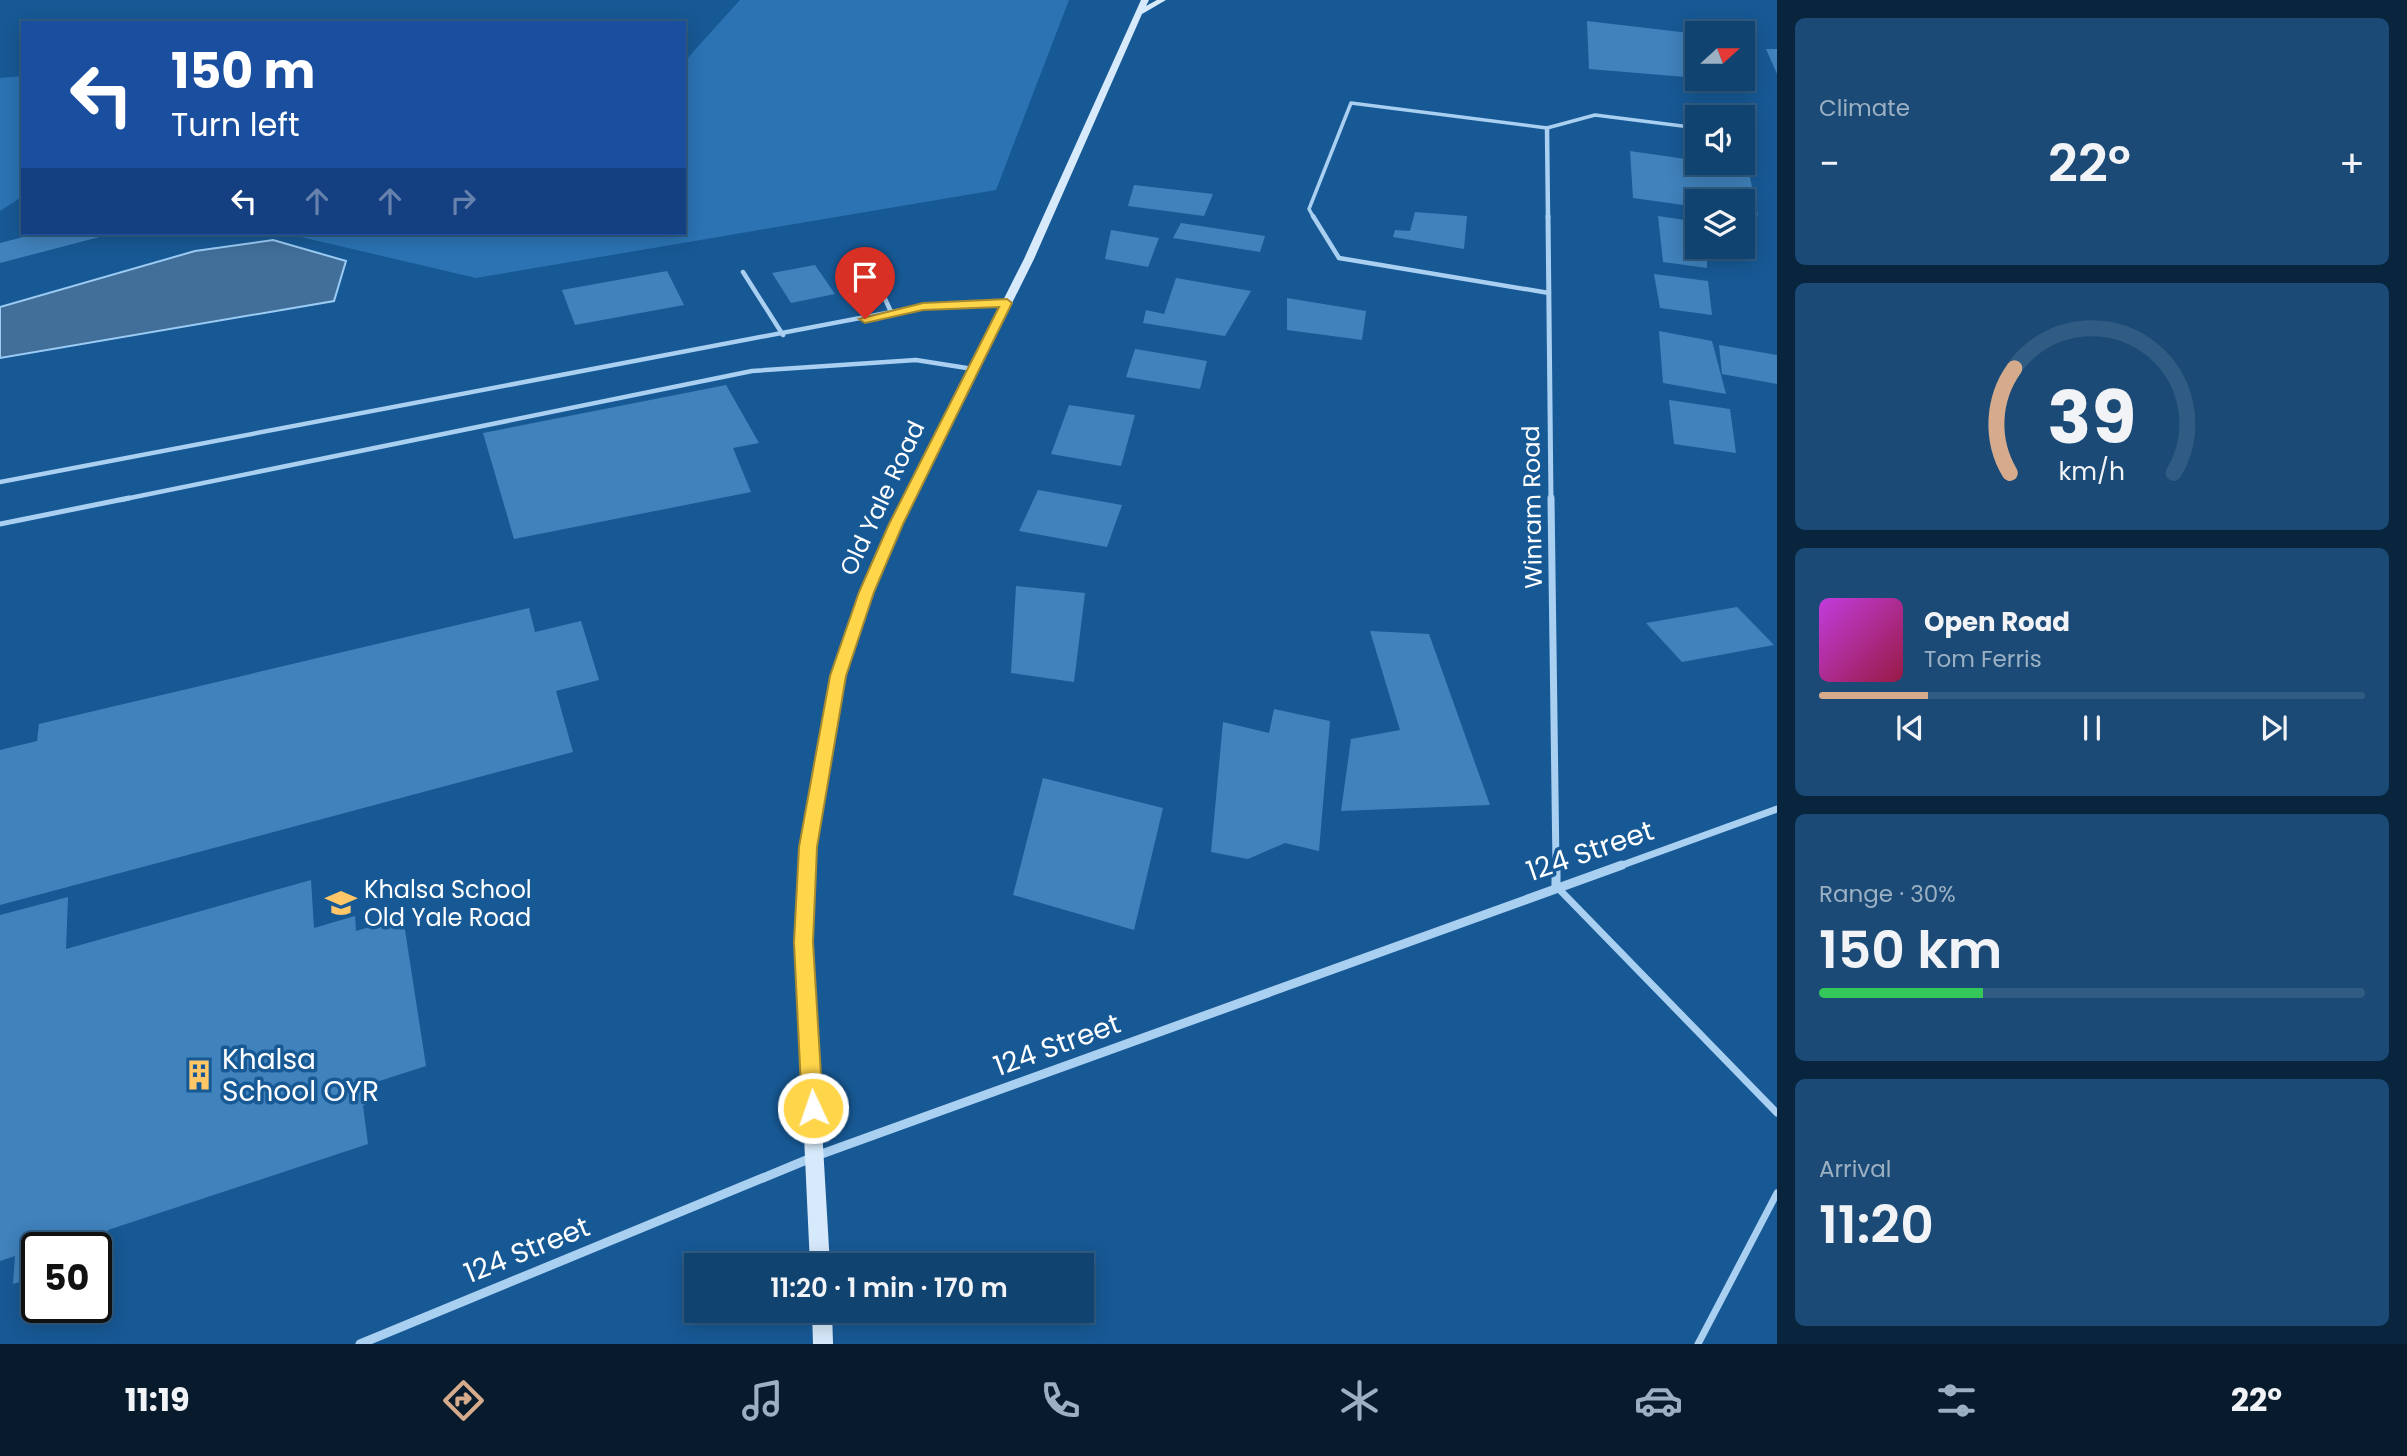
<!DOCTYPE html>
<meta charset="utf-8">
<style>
body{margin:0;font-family:Poppins,sans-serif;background:#1a4a75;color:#f1f3f6;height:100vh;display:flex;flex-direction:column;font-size:26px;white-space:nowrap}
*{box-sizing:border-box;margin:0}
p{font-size:23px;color:#9cb0c3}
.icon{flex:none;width:38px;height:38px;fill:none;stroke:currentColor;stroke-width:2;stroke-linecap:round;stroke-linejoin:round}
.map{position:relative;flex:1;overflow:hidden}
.drawer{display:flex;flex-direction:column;gap:18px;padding:18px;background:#09253e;width:630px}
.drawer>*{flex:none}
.guide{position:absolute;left:21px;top:21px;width:665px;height:214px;border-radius:0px;box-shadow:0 4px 18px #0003,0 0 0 2px #305c83;background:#1a4fa0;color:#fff;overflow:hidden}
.needle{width:46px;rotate:69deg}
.buttons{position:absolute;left:1685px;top:21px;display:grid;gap:14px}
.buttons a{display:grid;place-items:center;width:70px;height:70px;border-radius:0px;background:#114370;box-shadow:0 4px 18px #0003,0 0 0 2px #305c83;font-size:35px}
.speed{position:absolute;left:21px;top:1232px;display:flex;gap:14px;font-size:35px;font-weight:700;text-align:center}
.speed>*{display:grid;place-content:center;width:91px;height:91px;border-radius:50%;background:#114370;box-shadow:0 4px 18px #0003,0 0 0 2px #305c83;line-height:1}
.speed .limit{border:4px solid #111;border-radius:10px;background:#fff;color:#111}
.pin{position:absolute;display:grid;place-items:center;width:60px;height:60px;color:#fff;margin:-72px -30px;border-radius:50% 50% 50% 0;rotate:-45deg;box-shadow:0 0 7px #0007}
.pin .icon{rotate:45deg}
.me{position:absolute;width:77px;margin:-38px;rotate:357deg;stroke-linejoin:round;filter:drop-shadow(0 0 5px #0008)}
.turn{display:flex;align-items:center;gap:24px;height:147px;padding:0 35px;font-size:32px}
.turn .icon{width:91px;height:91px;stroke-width:2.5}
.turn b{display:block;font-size:49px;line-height:60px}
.lanes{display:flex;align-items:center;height:66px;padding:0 35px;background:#0003;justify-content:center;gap:35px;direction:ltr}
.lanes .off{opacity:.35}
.big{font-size:52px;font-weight:600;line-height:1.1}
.drawer .widget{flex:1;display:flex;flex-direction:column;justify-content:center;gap:10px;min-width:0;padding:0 24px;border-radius:10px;background:#1a4a75}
.drawer .dial{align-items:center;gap:0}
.dial svg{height:182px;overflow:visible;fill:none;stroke:#305c83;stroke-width:7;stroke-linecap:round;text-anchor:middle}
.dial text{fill:#f1f3f6;stroke:none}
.song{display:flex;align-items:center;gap:21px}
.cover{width:84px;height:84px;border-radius:10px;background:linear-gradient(135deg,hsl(290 70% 55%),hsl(340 70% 35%))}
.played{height:7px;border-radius:4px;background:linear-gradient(90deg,#d6ab8b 20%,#305c83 20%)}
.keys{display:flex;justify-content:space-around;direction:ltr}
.heat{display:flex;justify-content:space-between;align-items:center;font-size:38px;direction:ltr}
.charge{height:10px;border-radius:5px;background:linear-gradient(90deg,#34c759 30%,#305c83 0)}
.trip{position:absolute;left:684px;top:1253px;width:410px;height:70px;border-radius:0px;background:#114370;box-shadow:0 4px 18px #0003,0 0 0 2px #305c83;font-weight:600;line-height:70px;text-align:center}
.dock{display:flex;height:112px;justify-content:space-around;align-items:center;background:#071b2d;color:#9cb0c3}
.dock .icon{width:49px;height:49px}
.dock .current{color:#d6ab8b}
.dock b{font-size:32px;color:#f1f3f6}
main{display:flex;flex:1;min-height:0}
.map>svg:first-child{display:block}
.green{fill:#2b73b3}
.water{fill:#416f9a;stroke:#9bcbf3;stroke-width:2}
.building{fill:#4082bc}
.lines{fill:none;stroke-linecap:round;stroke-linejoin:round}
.service-far3{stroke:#a9cff1;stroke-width:3.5}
.service-far2{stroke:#a9cff1;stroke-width:4.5}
.service-far1{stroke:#a9cff1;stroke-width:5}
.service{stroke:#a9cff1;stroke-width:7}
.minor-far3{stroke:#a9cff1;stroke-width:4.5}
.minor-far2{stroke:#a9cff1;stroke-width:5}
.minor-far1{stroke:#a9cff1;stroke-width:7}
.minor{stroke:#a9cff1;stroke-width:9}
.secondary{fill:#d7eafb;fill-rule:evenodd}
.route{fill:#ffd54a;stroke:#a68a30;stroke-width:2}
.labels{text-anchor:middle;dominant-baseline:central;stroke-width:7;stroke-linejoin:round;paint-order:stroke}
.street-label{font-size:24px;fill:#fff;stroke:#175995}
.poi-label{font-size:24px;fill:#fff;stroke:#175995;text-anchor:start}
.near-street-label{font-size:28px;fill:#fff;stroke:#175995}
.near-poi-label{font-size:28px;fill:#fff;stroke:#175995;text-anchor:start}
</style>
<main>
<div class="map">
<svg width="1777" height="1344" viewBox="0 0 1777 1344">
<rect width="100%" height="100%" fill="#175995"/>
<!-- green -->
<g class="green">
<polygon points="740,0 1069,0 996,190 476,278 284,233 684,233 684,62"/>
<polygon points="23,76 23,196 0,211 0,78"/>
</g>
<!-- water -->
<polygon class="water" points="273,240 346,261 334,301 0,358 0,307 195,251"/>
<!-- building -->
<g class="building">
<polygon points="1587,21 1698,34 1698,78 1589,69"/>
<polygon points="1766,49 1777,49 1777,74"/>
<polygon points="1630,151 1748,168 1758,215 1743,213 1743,201 1698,201 1698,207 1633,198"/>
<polygon points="1134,185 1213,194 1204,216 1128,206"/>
<polygon points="1415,212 1467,216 1464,249 1393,237 1395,230 1410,231"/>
<polygon points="1658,216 1698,222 1698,247 1707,247 1707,268 1663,262"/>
<polygon points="1181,223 1265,236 1260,252 1173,238"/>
<polygon points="1111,230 1159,238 1148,267 1105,259"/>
<polygon points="39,233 111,233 111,234 0,263 0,243"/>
<polygon points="815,265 835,294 791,303 772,273"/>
<polygon points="667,271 684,305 575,325 562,290"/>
<polygon points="1654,274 1708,281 1712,315 1660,308"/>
<polygon points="1176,278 1251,291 1225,336 1143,323 1146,310 1164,314"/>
<polygon points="1287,298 1366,311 1362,340 1287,330"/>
<polygon points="1659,331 1712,341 1726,394 1663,383"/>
<polygon points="1719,345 1777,355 1777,384 1722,374"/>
<polygon points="1135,349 1207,361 1200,389 1126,377"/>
<polygon points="726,385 759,443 733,448 751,492 514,539 483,433"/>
<polygon points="1669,400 1730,409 1736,453 1674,444"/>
<polygon points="1069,405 1135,415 1121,466 1051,454"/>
<polygon points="1038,490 1122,505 1107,547 1019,531"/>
<polygon points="1016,586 1085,593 1074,682 1011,673"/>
<polygon points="1737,607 1774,645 1682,662 1646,623"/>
<polygon points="529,608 535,632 581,621 599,680 556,691 573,752 0,905 0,750 37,741 39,724"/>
<polygon points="1370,631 1429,634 1490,805 1341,811 1351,739 1400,730"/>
<polygon points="1274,709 1330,721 1319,851 1285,843 1248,859 1211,852 1223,722 1269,733"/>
<polygon points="1043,778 1163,808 1134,930 1013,895"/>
<polygon points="311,880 314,928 355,916 356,931 403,917 426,1066 370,1084 372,1100 363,1106 368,1144 108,1230 107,1253 96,1257 96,1248 37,1248 37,1276 13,1284 15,1256 0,1261 0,915 68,897 66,949"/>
</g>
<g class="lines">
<!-- service-far3 -->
<g class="service-far3">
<polyline points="1743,134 1749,135"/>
<polyline points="1314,218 1309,209 1351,103 1547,128 1595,115 1698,128"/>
</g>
<!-- service-far2 -->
<g class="service-far2">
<polyline points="1313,216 1339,258 1549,293"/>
<polyline points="743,272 783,335"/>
<polyline points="874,275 892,314"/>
<polyline points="0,482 923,306 1007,303"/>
<polyline points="120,500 752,371 916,360 973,369"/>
</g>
<!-- service-far1 -->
<polyline class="service-far1" points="0,524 129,498"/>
<!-- service -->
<g class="service">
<polyline points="1558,888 1777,1113"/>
<polyline points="1698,1344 1777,1193"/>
</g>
<!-- minor-far3 -->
<polyline class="minor-far3" points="1547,128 1548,218"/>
<!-- minor-far2 -->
<polyline class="minor-far2" points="1548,216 1551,500"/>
<!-- minor-far1 -->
<g class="minor-far1">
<polyline points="1551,498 1556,867"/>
<polyline points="1617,867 1777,809"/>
</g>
<!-- minor -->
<g class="minor">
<polyline points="1556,865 1556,886"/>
<polyline points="360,1344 816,1156 1622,865"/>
</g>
<!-- secondary -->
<g class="secondary">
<polygon points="1141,0 1149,0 1146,6 1157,0 1166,0 1142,14 1034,259 902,524 873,592 845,676 816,847 811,942 830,1265 810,1265 795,942 800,847 831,676 859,592 890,524 1024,259"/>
<polygon points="812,1311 832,1311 833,1344 813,1344"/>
</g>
</g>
<!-- route -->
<polygon class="route" points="1007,299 1012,303 903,524 874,592 846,676 817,847 813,942 823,1108 820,1115 813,1118 805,1115 802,1108 794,942 799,847 830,676 859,592 889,524 999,307 923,310 865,323 859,319 923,303"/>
<!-- icons -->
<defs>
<g id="school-bare" transform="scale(2.415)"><path d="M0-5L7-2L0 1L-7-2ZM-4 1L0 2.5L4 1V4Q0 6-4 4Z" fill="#ffc768" stroke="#175995" stroke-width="2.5" paint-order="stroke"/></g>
<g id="building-bare" transform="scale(2.415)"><path d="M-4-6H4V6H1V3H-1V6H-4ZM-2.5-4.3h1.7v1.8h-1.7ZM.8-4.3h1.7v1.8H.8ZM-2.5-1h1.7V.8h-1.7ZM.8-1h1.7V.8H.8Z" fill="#ffc768" stroke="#175995" stroke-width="2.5" paint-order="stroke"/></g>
</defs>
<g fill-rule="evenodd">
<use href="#school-bare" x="341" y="903"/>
<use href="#building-bare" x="199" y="1075"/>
</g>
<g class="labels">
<!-- street labels -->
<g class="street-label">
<text transform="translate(882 498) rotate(-65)">Old Yale Road</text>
<text transform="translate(1532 507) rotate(-91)">Winram Road</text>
</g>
<!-- poi labels -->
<g class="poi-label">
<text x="364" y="889">Khalsa School<tspan x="364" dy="28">Old Yale Road</tspan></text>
</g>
<!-- near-street labels -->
<g class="near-street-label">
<text transform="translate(1590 851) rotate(-19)">124 Street</text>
<text transform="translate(1057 1045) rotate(-20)">124 Street</text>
<text transform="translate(527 1250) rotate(-22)">124 Street</text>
</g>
<!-- near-poi labels -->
<g class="near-poi-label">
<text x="222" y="1059">Khalsa<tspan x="222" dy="32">School OYR</tspan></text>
</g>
</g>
</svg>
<div class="buttons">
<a><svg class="needle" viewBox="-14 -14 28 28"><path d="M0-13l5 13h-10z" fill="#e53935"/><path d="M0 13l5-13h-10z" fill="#9cb0c3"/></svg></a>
<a><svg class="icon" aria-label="sound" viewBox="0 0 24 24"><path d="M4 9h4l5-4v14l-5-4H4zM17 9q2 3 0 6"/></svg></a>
<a><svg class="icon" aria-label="layers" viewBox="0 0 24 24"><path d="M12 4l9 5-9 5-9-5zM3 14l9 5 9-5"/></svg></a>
</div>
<div class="speed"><div class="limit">50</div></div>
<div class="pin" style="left:865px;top:319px;background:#d93025"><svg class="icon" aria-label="arrive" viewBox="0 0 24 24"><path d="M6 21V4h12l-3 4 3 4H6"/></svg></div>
<svg class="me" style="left:813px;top:1108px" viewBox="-20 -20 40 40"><circle r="17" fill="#ffd54a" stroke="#fff" stroke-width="3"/><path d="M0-11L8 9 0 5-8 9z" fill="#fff"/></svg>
<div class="trip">11:20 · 1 min · 170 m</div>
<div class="guide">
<div class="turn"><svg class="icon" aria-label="left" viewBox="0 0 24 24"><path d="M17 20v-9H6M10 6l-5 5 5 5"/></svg><div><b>150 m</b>Turn left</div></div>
<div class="lanes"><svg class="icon" aria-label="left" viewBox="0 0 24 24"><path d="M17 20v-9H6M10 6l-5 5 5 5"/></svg><svg class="icon off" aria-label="ahead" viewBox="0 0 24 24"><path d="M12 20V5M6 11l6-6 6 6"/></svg><svg class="icon off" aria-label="ahead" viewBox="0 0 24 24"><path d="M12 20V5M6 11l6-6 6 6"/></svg><svg class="icon off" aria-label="right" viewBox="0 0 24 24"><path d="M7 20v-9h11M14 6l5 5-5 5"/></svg></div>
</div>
</div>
<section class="drawer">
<div class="widget"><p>Climate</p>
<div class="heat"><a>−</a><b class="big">22°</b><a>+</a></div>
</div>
<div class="widget dial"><svg viewBox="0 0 100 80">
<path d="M14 69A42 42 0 1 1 86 69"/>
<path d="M14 69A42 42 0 0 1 16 23" stroke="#d6ab8b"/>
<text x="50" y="56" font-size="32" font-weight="700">39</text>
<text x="50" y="72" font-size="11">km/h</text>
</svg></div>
<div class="widget">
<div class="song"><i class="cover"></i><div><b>Open Road</b><p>Tom Ferris</p></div></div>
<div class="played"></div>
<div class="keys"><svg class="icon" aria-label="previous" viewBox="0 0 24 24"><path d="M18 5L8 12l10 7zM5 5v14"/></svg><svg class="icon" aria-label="pause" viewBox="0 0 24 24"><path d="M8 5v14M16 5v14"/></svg><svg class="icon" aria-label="next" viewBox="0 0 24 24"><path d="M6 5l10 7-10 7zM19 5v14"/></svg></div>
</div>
<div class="widget"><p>Range · 30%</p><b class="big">150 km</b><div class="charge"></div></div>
<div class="widget"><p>Arrival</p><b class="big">11:20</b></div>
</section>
</main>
<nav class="dock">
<b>11:19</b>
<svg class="icon current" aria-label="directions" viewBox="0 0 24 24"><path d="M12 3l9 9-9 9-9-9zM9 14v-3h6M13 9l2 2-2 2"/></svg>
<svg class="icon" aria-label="music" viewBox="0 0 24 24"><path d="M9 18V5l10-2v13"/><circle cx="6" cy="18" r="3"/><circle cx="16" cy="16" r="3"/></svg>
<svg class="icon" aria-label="phone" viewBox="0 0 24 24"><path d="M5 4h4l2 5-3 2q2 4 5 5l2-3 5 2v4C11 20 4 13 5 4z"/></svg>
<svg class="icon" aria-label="climate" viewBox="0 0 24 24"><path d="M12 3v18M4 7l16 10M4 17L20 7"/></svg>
<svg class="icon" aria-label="car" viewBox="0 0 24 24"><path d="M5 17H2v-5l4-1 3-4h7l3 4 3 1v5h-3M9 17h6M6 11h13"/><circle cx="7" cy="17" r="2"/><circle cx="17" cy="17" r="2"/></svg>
<svg class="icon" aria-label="filters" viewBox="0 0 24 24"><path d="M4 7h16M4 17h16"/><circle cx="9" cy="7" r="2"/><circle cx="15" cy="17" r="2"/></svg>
<b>22°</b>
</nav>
